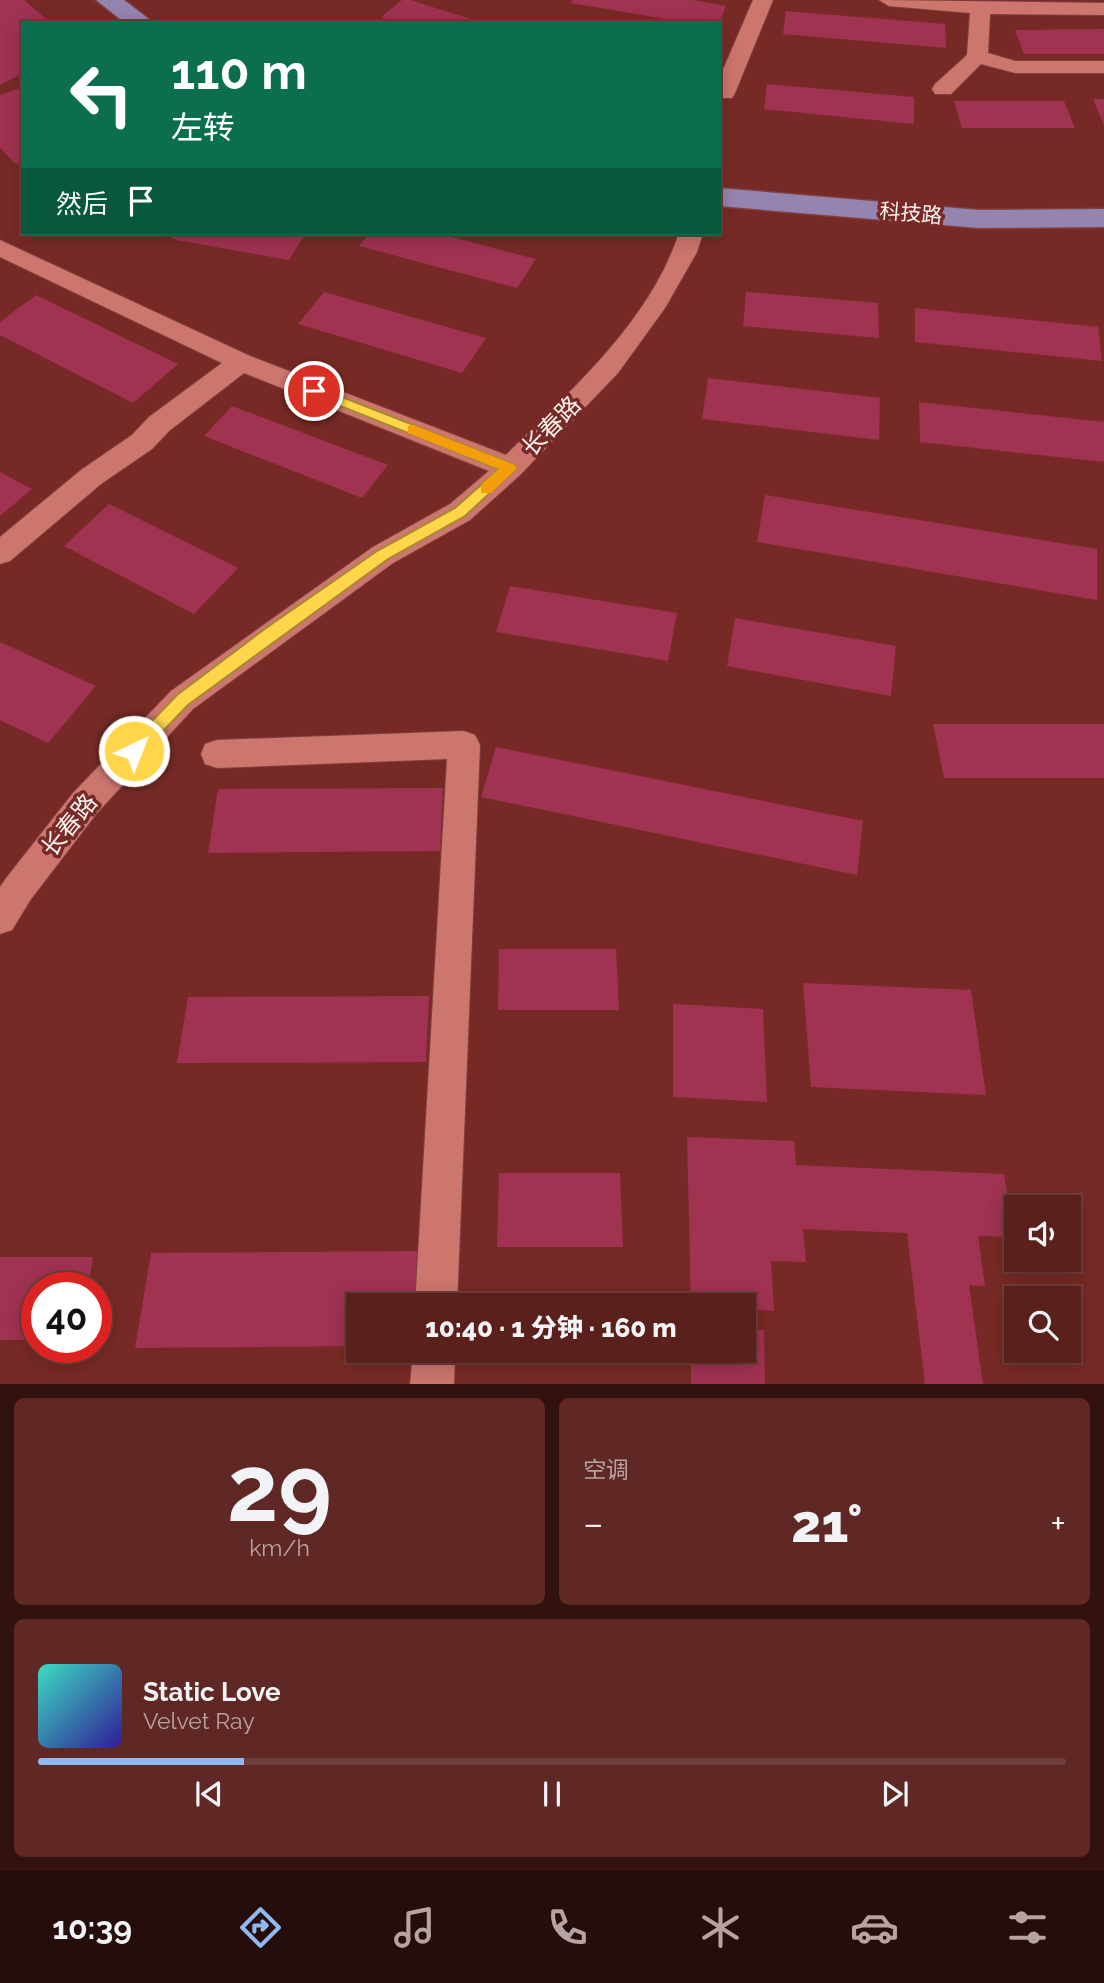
<!DOCTYPE html>
<html lang="zh">
<meta charset="utf-8">
<style>
body{margin:0;font-family:Raleway,"Noto Sans SC",sans-serif;background:#5f2825;color:#f1f3f6;height:100vh;display:flex;flex-direction:column;font-size:26px;white-space:nowrap}
*{box-sizing:border-box;margin:0}
p{font-size:23px;color:#b7a3a3}
.icon{flex:none;width:38px;height:38px;fill:none;stroke:currentColor;stroke-width:2;stroke-linecap:round;stroke-linejoin:round}
.map{position:relative;height:1384px;overflow:hidden}
.panel{display:flex;flex-direction:column;gap:14px;padding:14px;background:#31120f;flex:1}
.panel>*{flex:none}
.banner{position:absolute;left:21px;top:21px;width:700px;height:214px;border-radius:0px;box-shadow:0 4px 18px #0003,0 0 0 2px #6e3e3b;background:#0b6e4f;color:#fff;overflow:hidden}
.tools{position:absolute;left:1004px;top:1195px;display:grid;gap:14px}
.tools a{display:grid;place-items:center;width:77px;height:77px;border-radius:0px;background:#59201c;box-shadow:0 4px 18px #0003,0 0 0 2px #6e3e3b;font-size:35px}
.speed{position:absolute;left:21px;top:1272px;display:flex;gap:14px;font-size:35px;font-weight:700;text-align:center}
.speed>*{display:grid;place-content:center;width:91px;height:91px;border-radius:50%;background:#59201c;box-shadow:0 4px 18px #0003,0 0 0 2px #6e3e3b;line-height:1}
.speed .limit{border:10px solid #d22;background:#fff;color:#111}
.pin{position:absolute;display:grid;place-items:center;width:60px;height:60px;color:#fff;margin:-30px;border:4px solid #fff;border-radius:50%;box-shadow:0 2px 7px #0007}
.me{position:absolute;width:77px;margin:-38px;rotate:43deg;stroke-linejoin:round;filter:drop-shadow(0 0 5px #0008)}
.turn{display:flex;align-items:center;gap:24px;height:147px;padding:0 35px;font-size:32px}
.turn .icon{width:91px;height:91px;stroke-width:2.5}
.turn b{display:block;font-size:49px;line-height:60px}
.then{display:flex;align-items:center;height:66px;padding:0 35px;background:#0003;gap:14px;font-size:26px}
.big{font-size:52px;font-weight:800;line-height:1.1}
.panel .card{flex:1;display:flex;flex-direction:column;justify-content:center;gap:10px;min-width:0;padding:0 24px;border-radius:10px;background:#5f2825}
.panel .dial{align-items:center;gap:0}
.dial b{font-size:91px;line-height:1}
.song{display:flex;align-items:center;gap:21px}
.cover{width:84px;height:84px;border-radius:10px;background:linear-gradient(135deg,hsl(170 70% 55%),hsl(250 70% 35%))}
.played{height:7px;border-radius:4px;background:linear-gradient(90deg,#90b9f0 20%,#6e3e3b 20%)}
.keys{display:flex;justify-content:space-around;direction:ltr}
.heat{display:flex;justify-content:space-between;align-items:center;font-size:38px;direction:ltr}
.panel .tiles{flex:1;display:grid;gap:14px;grid-template-columns:1fr 1fr}
.card:last-child{grid-column:span 2}
.trip{position:absolute;left:346px;top:1293px;width:410px;height:70px;border-radius:0px;background:#59201c;box-shadow:0 4px 18px #0003,0 0 0 2px #6e3e3b;font-weight:800;line-height:70px;text-align:center}
.tab-bar{display:flex;height:112px;justify-content:space-around;align-items:center;background:#240d0b;color:#b7a3a3}
.tab-bar .icon{width:49px;height:49px}
.tab-bar .on{color:#90b9f0}
.tab-bar b{font-size:32px;color:#f1f3f6}
.map>svg:first-child{display:block}
.building{fill:#a03252}
.lines{fill:none;stroke-linecap:round;stroke-linejoin:round}
.minor-casing{stroke:#7f4141;stroke-width:2}
.major-casing{stroke:#7f4141;stroke-width:3}
.minor{fill:#cc766d;fill-rule:evenodd}
.major{fill:#9484b0;fill-rule:evenodd}
.route{fill:#ffd54a;stroke:#a68a30;stroke-width:2}
.slow{fill:#f59e0b}
.labels{text-anchor:middle;dominant-baseline:central;stroke-width:7;stroke-linejoin:round;paint-order:stroke}
.far-street-label{font-size:21px;fill:#faf0ee;stroke:#772a25}
.street-label{font-size:24px;fill:#faf0ee;stroke:#772a25}
</style>
<div class="map">
<svg width="1104" height="1385" viewBox="0 0 1104 1385">
<rect width="100%" height="100%" fill="#772a25"/>
<!-- building -->
<g class="building">
<polygon points="0,0 24,0 51,23 23,23 23,73 0,85"/>
<polygon points="402,0 410,0 484,23 399,23 381,17"/>
<polygon points="572,0 692,0 726,6 719,23 689,23 571,3"/>
<polygon points="786,11 945,24 946,48 783,34"/>
<polygon points="1104,29 1104,54 1024,54 1015,30"/>
<polygon points="767,84 914,97 914,124 764,109"/>
<polygon points="23,87 23,167 14,163 0,147 0,95"/>
<polygon points="1093,99 1104,99 1104,125"/>
<polygon points="954,101 1064,101 1075,128 962,128"/>
<polygon points="162,233 306,233 289,260 176,240"/>
<polygon points="370,233 436,233 536,259 517,288 359,246"/>
<polygon points="324,292 486,338 462,373 298,324"/>
<polygon points="746,292 878,303 879,338 743,326"/>
<polygon points="36,295 178,364 133,403 0,335 0,322"/>
<polygon points="915,308 1098,327 1102,361 915,342"/>
<polygon points="708,378 880,398 879,440 702,419"/>
<polygon points="919,402 1104,422 1104,462 920,442"/>
<polygon points="232,406 388,465 362,498 204,436"/>
<polygon points="0,472 32,489 0,516"/>
<polygon points="765,495 1097,549 1097,600 757,542"/>
<polygon points="109,504 238,568 194,614 64,546"/>
<polygon points="510,586 677,613 668,661 496,632"/>
<polygon points="735,618 896,646 891,696 727,666"/>
<polygon points="0,642 96,686 48,743 0,720"/>
<polygon points="933,724 1104,724 1104,778 944,778"/>
<polygon points="496,747 863,821 857,875 481,797"/>
<polygon points="443,788 440,851 208,853 218,789"/>
<polygon points="499,949 616,949 619,1010 498,1010"/>
<polygon points="803,983 971,990 986,1095 811,1087"/>
<polygon points="429,996 426,1062 177,1063 188,997"/>
<polygon points="673,1004 763,1009 767,1102 673,1097"/>
<polygon points="687,1137 794,1141 796,1165 1004,1174 1014,1237 978,1236 985,1286 969,1285 983,1385 925,1385 907,1233 803,1229 806,1262 771,1261 774,1311 744,1309 744,1306 691,1306"/>
<polygon points="499,1173 620,1173 623,1247 497,1247"/>
<polygon points="423,1251 420,1306 359,1306 359,1346 135,1348 151,1253"/>
<polygon points="0,1257 93,1257 88,1288 37,1288 37,1340 0,1340"/>
<polygon points="744,1329 764,1330 765,1385 691,1385 691,1351 744,1351"/>
</g>
<g class="lines">
<!-- minor casing -->
<g class="minor-casing">
<g id="minor">
<polygon points="753,0 773,0 735,93 732,98 719,98 719,79"/>
<polygon points="879,0 1104,3 1104,15 990,14 988,53 1015,61 1104,61 1104,73 1015,73 981,64 951,94 935,94 932,89 935,84 967,55 970,13 889,6"/>
<path d="M679 233H703L697 252 665 308 618 373 520 475 470 520 393 563 193 709 97 813 31 899 12 930 0 934V887L7 877 73 793 171 691 373 547 450 504 489 471 244 373 169 431 152 449 101 484 10 561 0 564V537L81 470 132 435 149 417 222 363 0 257V240L250 356 506 455C570 391 650 322 679 233Z"/>
<polygon points="464,731 475,735 480,745 457,1306 415,1306 447,759 217,768 205,764 201,754 205,744 217,740"/>
<polygon points="413,1351 455,1351 454,1385 410,1385"/>
</g>
</g>
<!-- major casing -->
<g class="major-casing">
<g id="major">
<polygon points="96,0 124,0 154,23 125,23"/>
<polygon points="719,188 979,210 1104,209 1104,227 979,228 719,206"/>
</g>
</g>
<!-- minor -->
<use href="#minor" class="minor"/>
<!-- major -->
<use href="#major" class="major"/>
</g>
<!-- route -->
<polygon class="route" points="314,386 515,465 517,468 465,516 388,559 188,705 139,756 128,756 128,746 177,695 266,628 377,551 455,508 499,469 310,394 310,388"/>
<!-- slow -->
<polygon class="slow" points="413,425 515,465 517,468 491,493 481,493 481,485 499,469 408,433 408,426"/>
<g class="labels">
<!-- far-street labels -->
<g class="far-street-label">
<text transform="translate(911 213) rotate(5)">科技路</text>
</g>
<!-- street labels -->
<g class="street-label">
<text transform="translate(551 426) rotate(-46)">长春路</text>
<text transform="translate(69 825) rotate(-51)">长春路</text>
</g>
</g>
</svg>
<div class="tools">
<a><svg class="icon" aria-label="sound" viewBox="0 0 24 24"><path d="M4 9h4l5-4v14l-5-4H4zM17 9q2 3 0 6"/></svg></a>
<a><svg class="icon" aria-label="search" viewBox="0 0 24 24"><circle cx="10" cy="10" r="6"/><path d="M15 15l6 6"/></svg></a>
</div>
<div class="speed"><div class="limit">40</div></div>
<div class="pin" style="left:314px;top:391px;background:#d93025"><svg class="icon" aria-label="arrive" viewBox="0 0 24 24"><path d="M6 21V4h12l-3 4 3 4H6"/></svg></div>
<svg class="me" style="left:134px;top:751px" viewBox="-20 -20 40 40"><circle r="17" fill="#ffd54a" stroke="#fff" stroke-width="3"/><path d="M0-11L8 9 0 5-8 9z" fill="#fff"/></svg>
<div class="trip">10:40 · 1 分钟 · 160 m</div>
<div class="banner">
<div class="turn"><svg class="icon" aria-label="left" viewBox="0 0 24 24"><path d="M17 20v-9H6M10 6l-5 5 5 5"/></svg><div><b>110 m</b>左转</div></div>
<div class="then">然后<svg class="icon" aria-label="arrive" viewBox="0 0 24 24"><path d="M6 21V4h12l-3 4 3 4H6"/></svg></div>
</div>
</div>
<section class="panel">
<div class="tiles">
<div class="card dial"><b>29</b><p>km/h</p></div>
<div class="card"><p>空调</p>
<div class="heat"><a>−</a><b class="big">21°</b><a>+</a></div>
</div>
<div class="card">
<div class="song"><i class="cover"></i><div><b>Static Love</b><p>Velvet Ray</p></div></div>
<div class="played"></div>
<div class="keys"><svg class="icon" aria-label="previous" viewBox="0 0 24 24"><path d="M18 5L8 12l10 7zM5 5v14"/></svg><svg class="icon" aria-label="pause" viewBox="0 0 24 24"><path d="M8 5v14M16 5v14"/></svg><svg class="icon" aria-label="next" viewBox="0 0 24 24"><path d="M6 5l10 7-10 7zM19 5v14"/></svg></div>
</div>
</div>
</section>
<nav class="tab-bar">
<b>10:39</b>
<svg class="icon on" aria-label="directions" viewBox="0 0 24 24"><path d="M12 3l9 9-9 9-9-9zM9 14v-3h6M13 9l2 2-2 2"/></svg>
<svg class="icon" aria-label="music" viewBox="0 0 24 24"><path d="M9 18V5l10-2v13"/><circle cx="6" cy="18" r="3"/><circle cx="16" cy="16" r="3"/></svg>
<svg class="icon" aria-label="phone" viewBox="0 0 24 24"><path d="M5 4h4l2 5-3 2q2 4 5 5l2-3 5 2v4C11 20 4 13 5 4z"/></svg>
<svg class="icon" aria-label="climate" viewBox="0 0 24 24"><path d="M12 3v18M4 7l16 10M4 17L20 7"/></svg>
<svg class="icon" aria-label="car" viewBox="0 0 24 24"><path d="M5 17H2v-5l4-1 3-4h7l3 4 3 1v5h-3M9 17h6M6 11h13"/><circle cx="7" cy="17" r="2"/><circle cx="17" cy="17" r="2"/></svg>
<svg class="icon" aria-label="filters" viewBox="0 0 24 24"><path d="M4 7h16M4 17h16"/><circle cx="9" cy="7" r="2"/><circle cx="15" cy="17" r="2"/></svg>
</nav>
